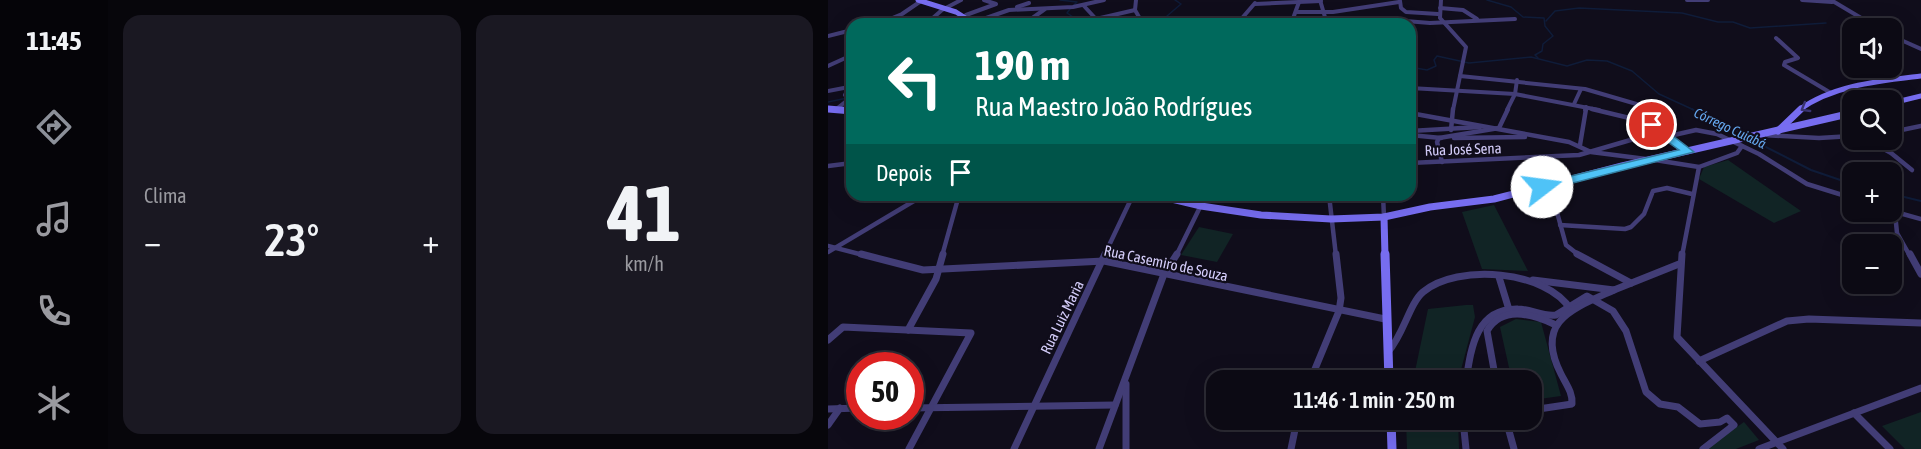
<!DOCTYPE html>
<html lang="pt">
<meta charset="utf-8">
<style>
body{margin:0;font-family:"Asap Condensed",sans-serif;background:#1a1822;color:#f1f3f6;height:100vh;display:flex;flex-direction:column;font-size:22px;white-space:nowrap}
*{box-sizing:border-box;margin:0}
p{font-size:20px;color:#9a9aa0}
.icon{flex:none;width:33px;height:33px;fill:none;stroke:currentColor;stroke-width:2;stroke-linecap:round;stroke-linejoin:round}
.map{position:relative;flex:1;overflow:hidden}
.side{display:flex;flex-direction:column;gap:15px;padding:15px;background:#07060b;width:720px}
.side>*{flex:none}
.banner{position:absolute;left:18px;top:18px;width:570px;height:183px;border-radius:18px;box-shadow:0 6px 24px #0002,0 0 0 2px #2c2b34;background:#00695c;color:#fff;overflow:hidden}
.tools{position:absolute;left:1014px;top:18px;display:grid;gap:12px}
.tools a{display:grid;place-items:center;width:60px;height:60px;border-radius:12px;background:#0c0a14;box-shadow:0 6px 24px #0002,0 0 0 2px #2c2b34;font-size:30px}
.speed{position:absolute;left:18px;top:352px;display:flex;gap:12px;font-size:30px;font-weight:700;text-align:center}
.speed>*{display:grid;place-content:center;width:78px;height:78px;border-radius:50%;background:#0c0a14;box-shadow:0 6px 24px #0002,0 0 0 2px #2c2b34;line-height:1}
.speed .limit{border:9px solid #d22;background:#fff;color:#111}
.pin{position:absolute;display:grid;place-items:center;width:51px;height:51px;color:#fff;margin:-26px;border:3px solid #fff;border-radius:50%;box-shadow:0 2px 6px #0007}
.me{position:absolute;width:66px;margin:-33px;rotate:75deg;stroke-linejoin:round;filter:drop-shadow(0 0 4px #0008)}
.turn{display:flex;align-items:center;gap:21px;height:126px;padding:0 30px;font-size:27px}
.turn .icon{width:78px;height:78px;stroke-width:2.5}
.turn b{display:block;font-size:42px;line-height:51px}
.then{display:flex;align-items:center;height:57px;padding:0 30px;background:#0003;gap:12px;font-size:22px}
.big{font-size:45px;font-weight:600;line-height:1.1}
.side .card{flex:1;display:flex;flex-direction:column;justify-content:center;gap:9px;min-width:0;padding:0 21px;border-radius:18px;background:#1a1822}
.side .dial{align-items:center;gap:0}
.dial b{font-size:78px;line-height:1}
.heat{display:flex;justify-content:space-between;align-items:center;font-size:33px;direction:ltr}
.side .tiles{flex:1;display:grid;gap:15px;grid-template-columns:repeat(2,1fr)}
.trip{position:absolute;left:378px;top:370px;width:336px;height:60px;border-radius:18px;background:#0c0a14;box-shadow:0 6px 24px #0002,0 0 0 2px #2c2b34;font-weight:600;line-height:60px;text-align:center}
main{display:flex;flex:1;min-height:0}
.tab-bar{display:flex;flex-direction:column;width:108px;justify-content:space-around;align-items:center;background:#050408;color:#9a9aa0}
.tab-bar .icon{width:42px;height:42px}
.tab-bar .current{color:#8c9099}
.tab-bar b{font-size:27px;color:#f1f3f6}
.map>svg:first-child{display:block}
.green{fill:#112425}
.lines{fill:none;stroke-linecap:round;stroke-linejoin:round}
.stream-far1{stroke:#0f1c39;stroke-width:1.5}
.stream{stroke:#0f1c39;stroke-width:2}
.street-far2{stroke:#423d76;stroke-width:4}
.street-far1{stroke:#423d76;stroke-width:4.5}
.street{stroke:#423d76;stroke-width:7}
.secondary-far2{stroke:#776df0;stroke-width:5}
.secondary-far1{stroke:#776df0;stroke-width:7}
.secondary{stroke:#776df0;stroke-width:9}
.oneway{stroke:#393370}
.route{fill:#4fc3f7;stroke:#337fa1;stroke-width:1.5}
.labels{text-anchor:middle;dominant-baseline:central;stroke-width:4.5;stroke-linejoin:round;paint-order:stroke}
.far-water-label{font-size:14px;font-style:italic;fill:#65a8f0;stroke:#100d1b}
.street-label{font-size:15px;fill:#d4cdfa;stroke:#100d1b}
</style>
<main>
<nav class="tab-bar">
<b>11:45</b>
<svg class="icon current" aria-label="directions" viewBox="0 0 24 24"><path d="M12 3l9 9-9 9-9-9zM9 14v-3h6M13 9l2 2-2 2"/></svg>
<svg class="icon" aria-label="music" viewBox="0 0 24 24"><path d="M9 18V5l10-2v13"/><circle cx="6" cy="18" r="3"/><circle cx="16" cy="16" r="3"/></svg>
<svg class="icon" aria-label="phone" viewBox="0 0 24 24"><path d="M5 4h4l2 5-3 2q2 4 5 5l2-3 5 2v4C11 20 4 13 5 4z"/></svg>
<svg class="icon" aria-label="climate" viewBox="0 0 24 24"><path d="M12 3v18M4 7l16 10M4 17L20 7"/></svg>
</nav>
<section class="side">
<div class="tiles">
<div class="card"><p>Clima</p>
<div class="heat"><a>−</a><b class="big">23°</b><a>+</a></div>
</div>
<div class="card dial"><b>41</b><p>km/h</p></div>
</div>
</section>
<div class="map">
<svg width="1093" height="449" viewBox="0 0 1093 449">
<rect width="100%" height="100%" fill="#100d1b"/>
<!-- green -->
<g class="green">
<polygon points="900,160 973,211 946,223 871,179 876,167"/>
<polygon points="666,205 700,271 654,269 634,212"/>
<polygon points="371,227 405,234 389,262 353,255"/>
<polygon points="638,305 645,305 647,317 630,381 585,381 600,309"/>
<polygon points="688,319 713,322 733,396 704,400 704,381 684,381 672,327"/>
<polygon points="1093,412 1093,449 1077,449 1054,426"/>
<polygon points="578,420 630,420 631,449 579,449"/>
<polygon points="916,422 931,440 908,449 878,449"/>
</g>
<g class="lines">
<!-- stream-far1 -->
<g class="stream-far1">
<polyline points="232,0 249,2 246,5"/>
<polyline points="659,0 683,7 695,17 716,18 717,26 725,36 715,44 714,51 707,55 710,58"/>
<polyline points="242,9 239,13 248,19 249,24"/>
<polyline points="718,21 727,11 751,8 854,13 890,22 905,22 922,28 998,23"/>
<polyline points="340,24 345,21 339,16 353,4 347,0"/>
<polyline points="582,67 599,70 608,66 606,60 609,56 641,63 703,57 739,66 759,60 779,61 804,71 831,94 866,110"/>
<polyline points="0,102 24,97"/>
</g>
<!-- stream -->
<g class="stream">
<polyline points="864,109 873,115 891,120 917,136"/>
<polyline points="922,139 983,170 1024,184"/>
<polyline points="1064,194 1093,201"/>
</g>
<!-- street-far2 -->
<g class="street-far2">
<polyline points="308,0 307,10 315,24"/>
<polyline points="492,0 499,24"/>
<polyline points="613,0 612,18 638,47 625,110"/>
<polyline points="859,0 880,0"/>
<polyline points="974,0 1004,2"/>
<polyline points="1003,0 1050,28"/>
<polyline points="572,1 573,8 578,12 610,14"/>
<polyline points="427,4 493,1"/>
<polyline points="256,6 268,19 268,24"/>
<polyline points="189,7 201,3"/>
<polyline points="612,8 635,10 649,19"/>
<polyline points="468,12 505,12 571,2"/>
<polyline points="138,15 168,4 156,0"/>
<polyline points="268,19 307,10"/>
<polyline points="50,24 74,14 93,1"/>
<polyline points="98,24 114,10 133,0"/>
<polyline points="141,24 181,10 245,7 276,0"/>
<polyline points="196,24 217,9"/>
<polyline points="409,24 427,3"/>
<polyline points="463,24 471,2"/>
<polyline points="506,24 541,18 602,23 687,19"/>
<polyline points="0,36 24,30"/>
<polyline points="1064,36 1093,49"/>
<polyline points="948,38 970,58 957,62 956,65 1003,93"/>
<polyline points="0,66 24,55"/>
<polyline points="632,76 757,89 829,110"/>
<polyline points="582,88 687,94 771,110"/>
<polyline points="0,91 21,87 17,95"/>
<polyline points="746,104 753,89"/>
<polyline points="7,110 21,99"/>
<polyline points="679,110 687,94 689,80"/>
<polyline points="757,110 758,107"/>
</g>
<!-- street-far1 -->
<g class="street-far1">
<polyline points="764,109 818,122 860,152"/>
<polyline points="582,113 741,142 763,152 818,159"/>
<polyline points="623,130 625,109"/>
<polyline points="582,131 652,127"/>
<polyline points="1064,132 1093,126"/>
<polyline points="582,135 613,138"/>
<polyline points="935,135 991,138 1024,136"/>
<polyline points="837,137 868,130 889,134 931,154 979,184 1024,198"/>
<polyline points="626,138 697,137"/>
<polyline points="1040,140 1063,153 1084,170"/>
<polyline points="752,145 758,109"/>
<polyline points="827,160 871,167"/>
<polyline points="614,162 609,142 611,138 671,128 680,109"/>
<polyline points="582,163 751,155 830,132 829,110 826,109"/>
<polyline points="0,166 24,163"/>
<polyline points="714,187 727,205 738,245 752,256"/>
<polyline points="501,195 508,256"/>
<polyline points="555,195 556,217"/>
<polyline points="1064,211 1093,219"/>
<polyline points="1067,213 1069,233 1082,256"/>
<polyline points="732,225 797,229 803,227 816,214 825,191 839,188 864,194"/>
<polyline points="0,246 39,256"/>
<polyline points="0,252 96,195"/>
<polyline points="114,256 131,195"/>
<polyline points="276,256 305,195"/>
<polyline points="348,256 378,195"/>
<polyline points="854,256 871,167 909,153 914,146"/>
</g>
<!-- street -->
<g class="street">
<polyline points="33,254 95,270 276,261 557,319"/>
<polyline points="749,254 803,283"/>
<polyline points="854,254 849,337 955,449"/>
<polyline points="1082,254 1093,274"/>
<polyline points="671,277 682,313"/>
<polyline points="705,280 786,290 851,264"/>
<polyline points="80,330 108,279 115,254"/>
<polyline points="0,340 15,327 143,333 81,449"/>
<path d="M560 352C576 334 581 304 595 292 629 263 719 270 743 310"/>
<polyline points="871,361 959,321 981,319 1093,323"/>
<polyline points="482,381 511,311 513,298 508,254"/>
<path d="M638 381C643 348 648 308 690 309 703 309 715 317 728 315L759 296 785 311 798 331 818 392 832 404 850 407 872 424 892 422 899 418 906 425 875 449"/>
<path d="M668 381 659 331C674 305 705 314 728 325"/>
<polyline points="298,384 298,449"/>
<polyline points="82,408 287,405"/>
<polyline points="0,409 32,408"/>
<path d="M704 410 744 404C745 393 738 384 733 374 706 321 744 309 786 290"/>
<polyline points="1026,413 1062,449"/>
<polyline points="635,420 638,449"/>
<polyline points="678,420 686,449"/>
<polyline points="0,425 12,408"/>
<polyline points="186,449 277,254"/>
<polyline points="271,449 336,274 349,254"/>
<polyline points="463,449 469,420"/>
<polyline points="931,449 1093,388"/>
</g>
<!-- secondary-far2 -->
<g class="secondary-far2">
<polyline points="90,0 128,12 147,24"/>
<polyline points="1064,103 1093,96"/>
<polyline points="0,109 15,110"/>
<path d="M971 110C1005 85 1052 81 1093 76"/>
</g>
<!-- secondary-far1 -->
<g class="secondary-far1">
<polyline points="0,109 24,111"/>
<polyline points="950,131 973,109"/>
<polyline points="327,195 373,206 433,215 503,219 556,217 602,207 666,199 794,166 1024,113"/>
<polyline points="556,217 557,256"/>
</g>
<!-- secondary -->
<g class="secondary">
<polyline points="557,254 561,381"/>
<polyline points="563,420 564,449"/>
</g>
</g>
<!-- one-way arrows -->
<defs><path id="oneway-chevron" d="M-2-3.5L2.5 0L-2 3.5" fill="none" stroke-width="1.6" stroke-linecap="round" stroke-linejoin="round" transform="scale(1.5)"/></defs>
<use class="oneway" href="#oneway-chevron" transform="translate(977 108) rotate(149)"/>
<!-- route -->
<polygon class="route" points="820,123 828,123 866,152 714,191 708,187 714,183 851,150 820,128"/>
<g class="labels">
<!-- far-water labels -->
<g class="far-water-label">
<text transform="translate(902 128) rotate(25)">Córrego Cuiabá</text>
</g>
<!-- street labels -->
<g class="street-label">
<text transform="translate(635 149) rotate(-2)">Rua José Sena</text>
<text transform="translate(338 263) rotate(12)">Rua Casemiro de Souza</text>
<text transform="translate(234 317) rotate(-64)">Rua Luiz Maria</text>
</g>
</g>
</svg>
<div class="tools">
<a><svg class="icon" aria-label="sound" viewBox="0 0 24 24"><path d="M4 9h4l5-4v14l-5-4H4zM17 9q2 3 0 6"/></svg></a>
<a><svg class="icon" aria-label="search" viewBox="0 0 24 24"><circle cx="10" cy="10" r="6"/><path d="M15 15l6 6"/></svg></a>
<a>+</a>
<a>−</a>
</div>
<div class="speed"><div class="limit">50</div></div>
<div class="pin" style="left:824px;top:125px;background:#d93025"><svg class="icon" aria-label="arrive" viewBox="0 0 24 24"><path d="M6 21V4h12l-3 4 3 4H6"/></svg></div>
<svg class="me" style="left:714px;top:187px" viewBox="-20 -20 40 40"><circle r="19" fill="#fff"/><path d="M0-13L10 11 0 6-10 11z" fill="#4fc3f7"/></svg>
<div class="trip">11:46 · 1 min · 250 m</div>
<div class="banner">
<div class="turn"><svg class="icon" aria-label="left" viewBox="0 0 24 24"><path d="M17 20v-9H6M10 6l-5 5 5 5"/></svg><div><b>190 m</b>Rua Maestro João Rodrígues</div></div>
<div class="then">Depois<svg class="icon" aria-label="arrive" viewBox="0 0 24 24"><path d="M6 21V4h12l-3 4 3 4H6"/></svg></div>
</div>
</div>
</main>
